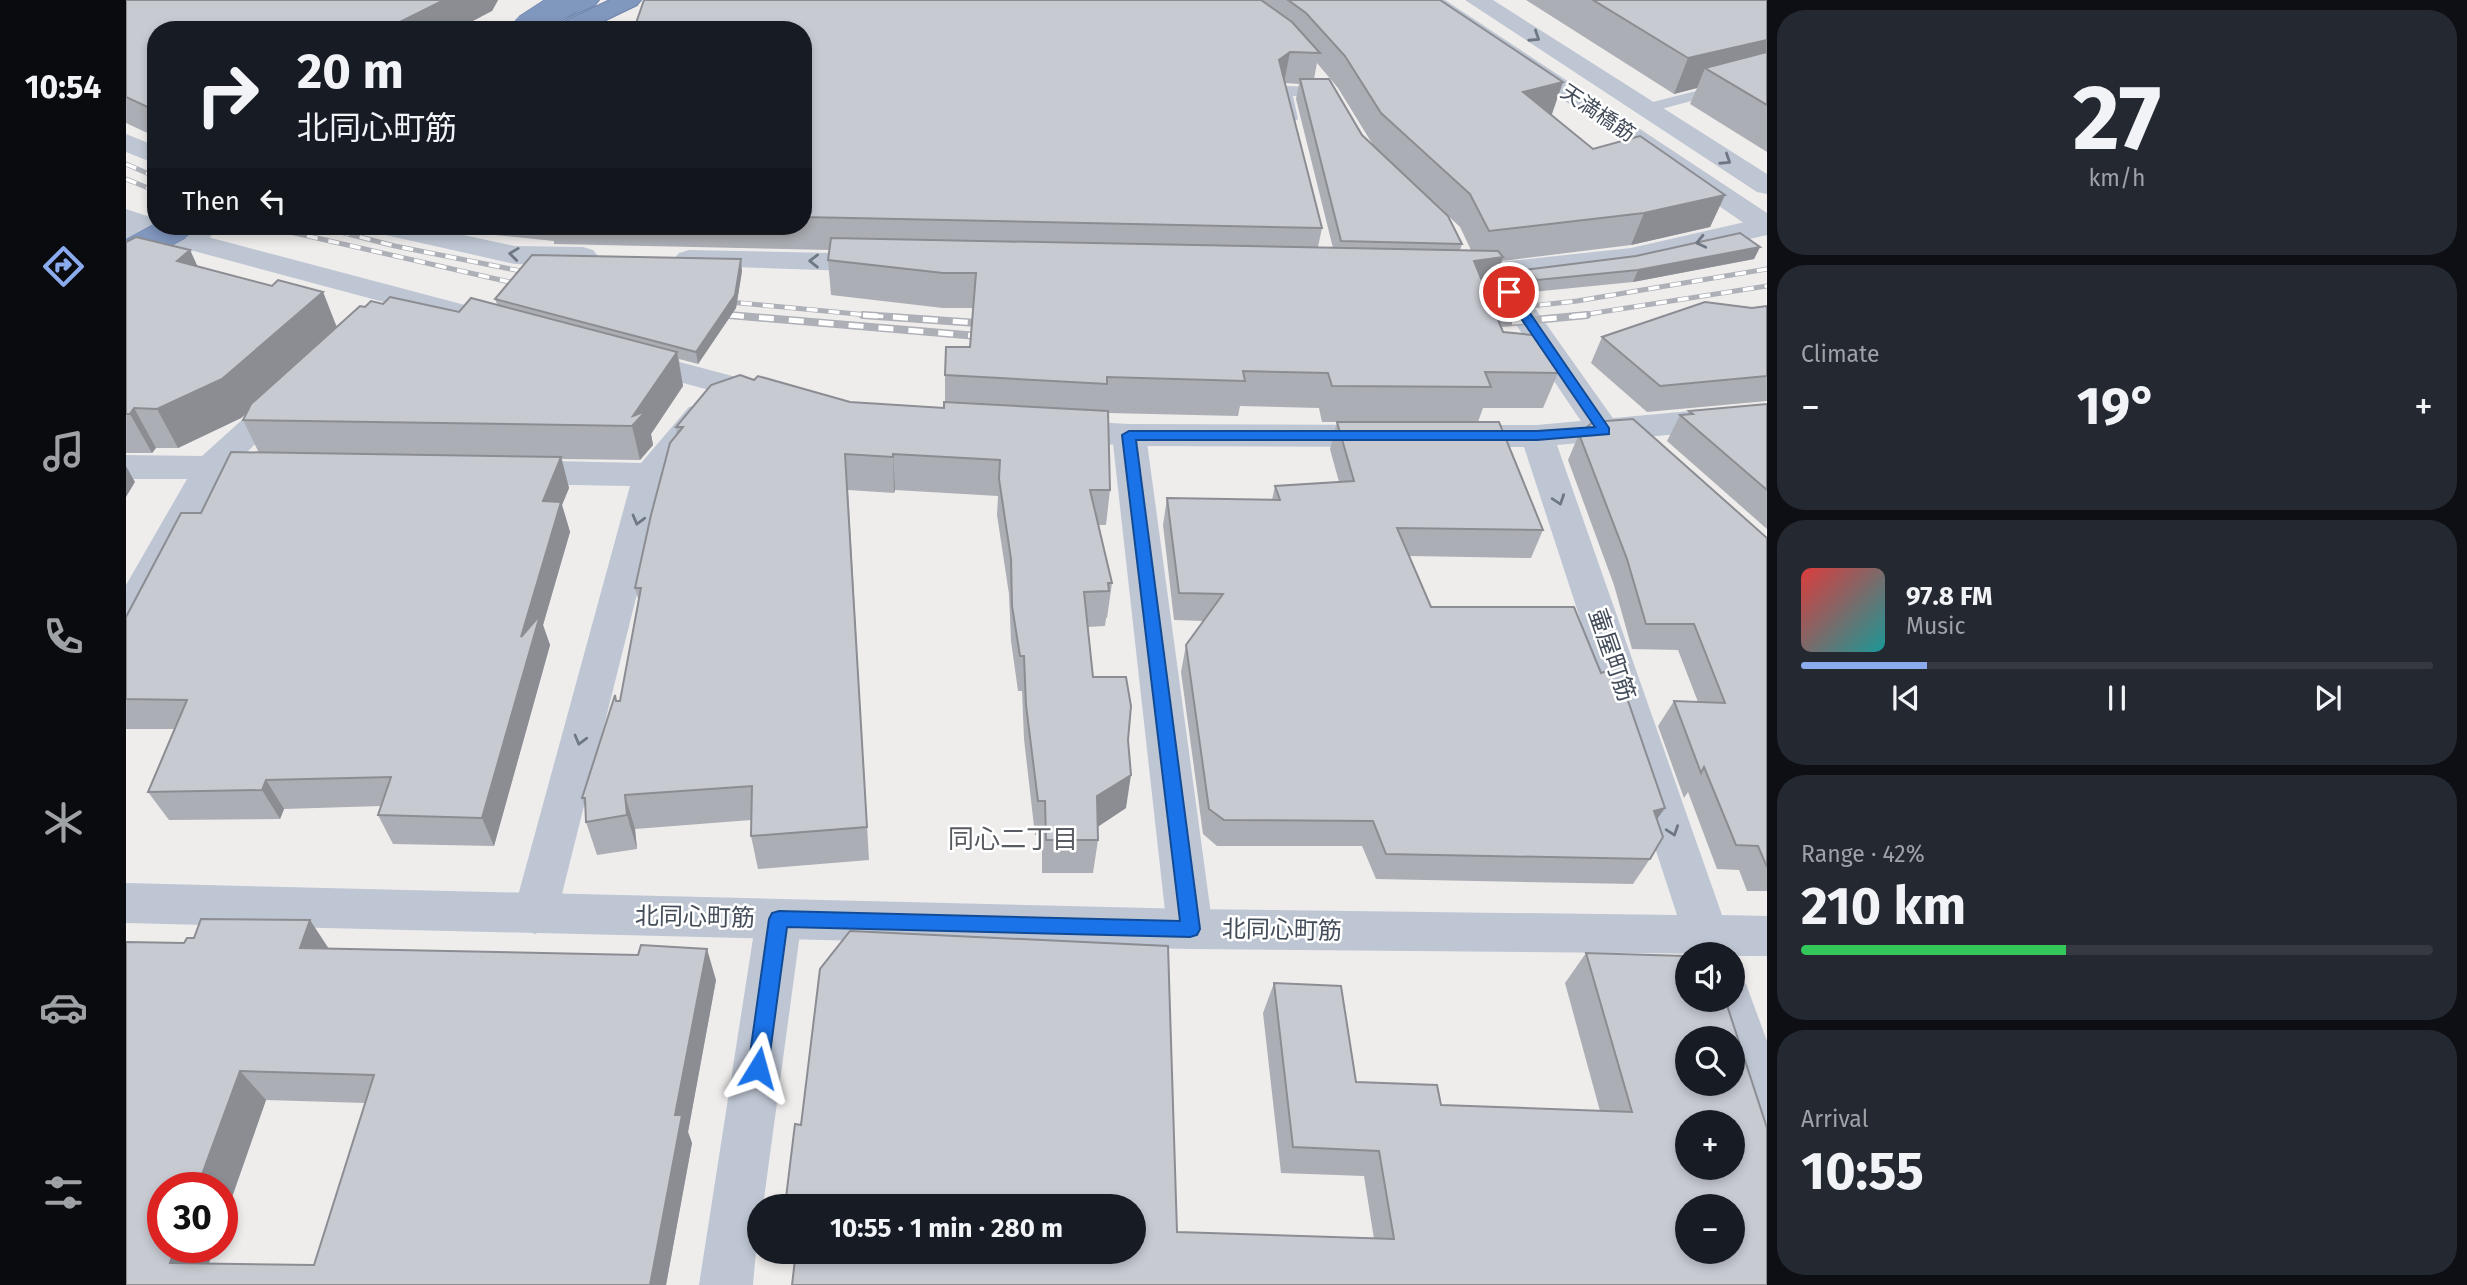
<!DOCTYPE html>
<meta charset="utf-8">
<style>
body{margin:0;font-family:"Fira Sans","Noto Sans JP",sans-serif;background:#242831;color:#f1f3f6;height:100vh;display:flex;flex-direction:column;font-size:26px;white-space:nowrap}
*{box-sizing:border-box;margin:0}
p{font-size:23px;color:#9ea1a6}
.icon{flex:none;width:38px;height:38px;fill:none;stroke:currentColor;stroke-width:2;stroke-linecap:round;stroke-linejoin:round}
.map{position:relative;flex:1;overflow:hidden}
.side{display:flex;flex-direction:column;gap:10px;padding:10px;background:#0d0f14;width:700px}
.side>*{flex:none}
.top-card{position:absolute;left:21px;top:21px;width:665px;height:214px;border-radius:28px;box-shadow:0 4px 10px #0003;background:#171b24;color:#f1f3f6;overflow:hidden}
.buttons{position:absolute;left:1549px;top:942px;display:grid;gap:14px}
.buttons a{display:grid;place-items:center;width:70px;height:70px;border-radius:50%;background:#171b24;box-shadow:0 4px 10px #0003;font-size:35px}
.speed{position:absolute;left:21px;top:1172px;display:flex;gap:14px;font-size:35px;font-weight:700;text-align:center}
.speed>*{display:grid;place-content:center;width:91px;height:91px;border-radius:50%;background:#171b24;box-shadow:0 4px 10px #0003;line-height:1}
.speed .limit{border:10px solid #d22;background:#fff;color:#111}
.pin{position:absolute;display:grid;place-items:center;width:60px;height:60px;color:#fff;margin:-30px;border:4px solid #fff;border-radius:50%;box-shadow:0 2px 7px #0007}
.me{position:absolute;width:77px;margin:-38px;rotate:8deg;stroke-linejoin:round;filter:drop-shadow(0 0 5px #0008)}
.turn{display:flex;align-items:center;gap:24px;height:147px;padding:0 35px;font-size:32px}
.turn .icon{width:91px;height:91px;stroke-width:2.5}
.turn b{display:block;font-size:49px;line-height:60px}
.then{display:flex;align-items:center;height:66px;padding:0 35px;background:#0003;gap:14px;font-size:26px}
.big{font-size:52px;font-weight:700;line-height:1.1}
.side .widget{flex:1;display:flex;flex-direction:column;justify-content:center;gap:10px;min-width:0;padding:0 24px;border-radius:28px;background:#242831}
.side .dial{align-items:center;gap:0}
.dial b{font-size:91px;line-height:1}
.song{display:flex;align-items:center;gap:21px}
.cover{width:84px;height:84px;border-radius:10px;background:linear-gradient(135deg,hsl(0 70% 55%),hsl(180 70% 35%))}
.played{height:7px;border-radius:4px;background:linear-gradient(90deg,#8babee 20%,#363941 20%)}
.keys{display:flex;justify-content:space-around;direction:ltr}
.heat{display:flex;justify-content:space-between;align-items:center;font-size:38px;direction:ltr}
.charge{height:10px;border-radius:5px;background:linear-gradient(90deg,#34c759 42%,#363941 0)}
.trip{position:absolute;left:621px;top:1194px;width:399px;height:70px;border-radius:35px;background:#171b24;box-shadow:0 4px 10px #0003;font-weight:700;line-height:70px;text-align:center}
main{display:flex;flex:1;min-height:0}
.menu{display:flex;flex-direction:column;width:126px;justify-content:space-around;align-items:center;background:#090b0e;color:#9ea1a6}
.menu .icon{width:49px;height:49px}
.menu .on{color:#8babee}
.menu b{font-size:32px;color:#f1f3f6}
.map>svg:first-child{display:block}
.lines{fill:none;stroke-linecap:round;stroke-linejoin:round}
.motorway-casing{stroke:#6c82aa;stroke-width:2}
.service{fill:#bec6d3;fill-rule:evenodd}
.minor{fill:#bec6d3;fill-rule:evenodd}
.tertiary{fill:#bec6d3;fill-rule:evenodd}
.motorway{fill:#8097be;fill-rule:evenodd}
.rail-far1-casing{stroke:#aeb0b7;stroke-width:5}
.rail-casing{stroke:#aeb0b7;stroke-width:8}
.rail-far1{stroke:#fff;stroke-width:3.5;stroke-dasharray:11;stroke-linecap:butt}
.rail{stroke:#fff;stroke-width:5;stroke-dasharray:15;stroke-linecap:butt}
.motorway-bridge-casing{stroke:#6c82aa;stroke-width:28;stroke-linecap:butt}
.motorway-bridge{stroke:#8097be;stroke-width:27}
.wall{fill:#acaeb5;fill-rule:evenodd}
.shaded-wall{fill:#8c8d93}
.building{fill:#c8cad2;stroke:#8c8d93;stroke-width:2;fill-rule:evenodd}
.oneway{stroke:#6f7784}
.route{fill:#1a73e8;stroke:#114b97;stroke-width:2}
.labels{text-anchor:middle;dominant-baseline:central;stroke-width:5;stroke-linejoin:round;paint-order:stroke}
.far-street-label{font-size:21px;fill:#444d5a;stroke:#fff}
.street-label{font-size:24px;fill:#444d5a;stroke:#fff}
.neighbourhood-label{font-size:26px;fill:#585b61;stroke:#fff}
</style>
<main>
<nav class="menu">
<b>10:54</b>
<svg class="icon on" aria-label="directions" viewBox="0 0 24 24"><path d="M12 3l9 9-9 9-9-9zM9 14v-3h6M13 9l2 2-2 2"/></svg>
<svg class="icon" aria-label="music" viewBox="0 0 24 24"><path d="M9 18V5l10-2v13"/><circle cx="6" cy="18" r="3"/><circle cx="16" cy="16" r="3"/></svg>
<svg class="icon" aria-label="phone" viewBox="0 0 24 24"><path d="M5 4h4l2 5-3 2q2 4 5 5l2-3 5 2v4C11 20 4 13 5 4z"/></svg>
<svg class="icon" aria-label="climate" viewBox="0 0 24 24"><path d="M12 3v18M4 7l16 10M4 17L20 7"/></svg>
<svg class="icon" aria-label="car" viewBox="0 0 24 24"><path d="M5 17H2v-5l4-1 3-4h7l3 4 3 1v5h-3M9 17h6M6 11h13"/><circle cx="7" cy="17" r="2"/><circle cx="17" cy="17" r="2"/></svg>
<svg class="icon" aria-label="filters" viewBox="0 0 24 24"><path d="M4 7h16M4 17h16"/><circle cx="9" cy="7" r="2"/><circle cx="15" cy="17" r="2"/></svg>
</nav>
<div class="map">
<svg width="1641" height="1285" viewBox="0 0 1641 1285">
<rect width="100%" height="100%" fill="#efecec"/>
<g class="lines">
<!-- motorway casing -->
<g class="motorway-casing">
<g id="motorway">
<polygon points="442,0 473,0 469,5 416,29 400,29 396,24 400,19"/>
<polygon points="484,0 515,0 511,5 459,30 427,30 431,25"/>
</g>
</g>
<!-- service -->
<g class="service">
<polygon points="1641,73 1641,81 1520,113 1512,108 1515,105"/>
<polygon points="1158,86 1204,87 1212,92 1204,97 1167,96 1172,119 1164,124 1156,119 1150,91"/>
</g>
<!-- minor -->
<g class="minor">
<polygon points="0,134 30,146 30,164 0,152"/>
<polygon points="0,209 30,219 30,226 48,226 59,230 64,226 96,226 73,247 11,282 0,285 0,264 40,242 0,228"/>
<polygon points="1641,217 1641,235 1505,266 1389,280 1496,431 1491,439 1479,442 1467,439 1362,283 1308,281 1304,275 1308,269 1505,248"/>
<polygon points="242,226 295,226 389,246 457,247 467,250 472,256 467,262 457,265 389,264 246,232"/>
<polygon points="563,250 755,254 765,257 770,263 765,269 755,272 553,265 548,259 553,253"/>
<polygon points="161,387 173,390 177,397 117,456 160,460 165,468 160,476 148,480 95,479 13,628 0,632 0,585 61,479 0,479 0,455 76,456 149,390"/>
<polygon points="575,404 587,407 592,415 540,478 431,914 425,928 409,934 393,928 387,914 504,486 387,484 375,480 370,472 375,464 387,460 515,463 563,407"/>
<polygon points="1003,424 1015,427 1020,435 1087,929 1080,943 1064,949 1048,943 1041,929 986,435 991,427"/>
<polygon points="653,899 669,905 676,919 637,1206 634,1206 627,1285 573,1285 630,919 637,905"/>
</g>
<!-- tertiary -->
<g class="tertiary">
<polygon points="1291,0 1319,0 1641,213 1641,235 1631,232"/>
<polygon points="1339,0 1367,0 1641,174 1641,194 1631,192"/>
<polygon points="30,212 30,226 40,226 0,245 0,224"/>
<polygon points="63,232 373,314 377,321 373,328 362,330 53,247 49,241 53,235"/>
<polygon points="505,349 655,389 659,396 655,403 643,406 494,366 489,359 494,352"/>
<polygon points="1641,404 1641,426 1431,445 1596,915 1641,916 1641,956 1609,956 1606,961 1606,954 1064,949 0,923 0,883 1064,909 1551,915 1398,447 1326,447 1314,444 1309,436 1314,428 1326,425 1411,425"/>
<polygon points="931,420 1003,424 1259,425 1271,428 1276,436 1271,444 1259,447 1003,446 919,439 914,431 919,423"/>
<polygon points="1606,979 1620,984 1641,1041 1641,1137 1623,1130 1606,1083 1606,1038 1592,1038 1580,999 1606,999"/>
</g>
<!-- motorway -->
<use href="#motorway" class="motorway"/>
<!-- rail-far1 casing -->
<g class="rail-far1-casing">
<g id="rail-far1">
<polyline points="0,164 30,177"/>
<polyline points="0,179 30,191"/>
<polyline points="138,226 401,286"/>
<polyline points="191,226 269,246 410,274"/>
<polyline points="593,301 762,317"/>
<polyline points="1348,312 1451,301 1641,269"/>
<polyline points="584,313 619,317"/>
<polyline points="1443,317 1641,286"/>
</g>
</g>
<!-- rail casing -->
<g class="rail-casing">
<g id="rail">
<polyline points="603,315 863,337"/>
<polyline points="737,315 865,324"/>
<polyline points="1356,325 1461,315"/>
</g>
</g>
<!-- rail-far1 -->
<use href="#rail-far1" class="rail-far1"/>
<!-- rail -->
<use href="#rail" class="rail"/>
<!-- motorway-bridge casing -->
<g class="motorway-bridge-casing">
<g id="motorway-bridge">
<polyline points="400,28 443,0"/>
<polyline points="0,255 53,226"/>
</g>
</g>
<!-- motorway-bridge -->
<use href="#motorway-bridge" class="motorway-bridge"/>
</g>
<!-- wall -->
<g class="wall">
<polygon points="0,0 372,0 366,11 30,30 30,137 0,123"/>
<path d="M518 0H1314L1426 114H1424L1467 149 1599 195 1584 227 1505 245 1376 261 1365 292 1361 293 1377 332 1432 373 1417 408H1357L1352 422 1417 530 1405 558 1283 556 1305 607 1475 673 1492 697 1539 808 1531 819 1524 859 1507 884 1250 879 1236 846H1091L1077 834 1055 672 1060 645 1078 621 1048 620 1037 525 1041 498 1146 500 1149 486 1213 482 1204 449 1211 422H1196L1193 408 1114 406 1112 416 982 413 984 490 980 525H973L986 583 981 618H980L979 626 961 627 967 677 1002 740 1000 808 971 827 972 840 967 873H916V834L909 835 898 739 896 691H892L885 641 883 594 871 515 872 496 769 490 768 493 722 490 743 860 632 869 625 836V820L509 829 511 849 471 855 460 822 459 808 456 798 491 701H494L513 602 509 588 551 435 550 427 628 380 724 402 818 408 819 402V375L844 347 847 308H817L705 295 702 260 703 250 428 244V241L332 231 319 228 318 226H677V30L472 27 510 23ZM1191 63 1212 88 1247 145 1334 227 1345 250H1334L1336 244 1236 135 1188 79ZM1159 83 1173 84 1170 99 1207 248 1192 247 1196 228Z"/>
<polygon points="1400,0 1641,0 1641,152 1564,104 1571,88 1548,94"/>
<polygon points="0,242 64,250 71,266 146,286 197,292 211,327 239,307 257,304 333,312 371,304 369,299 616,271 610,308 572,364 553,359 557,386 525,434 527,445 514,460 436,459 443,488 436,505 444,532 417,625 424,645 368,846 267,844 252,815 255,806 158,809 154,819 43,820 22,792 48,729 0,729 0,617 75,513 133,453 117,420 121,413 115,418 52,448 30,448 26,453 0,453"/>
<polygon points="1634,247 1628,259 1507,282 1406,292 1403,287 1398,288 1394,282 1398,270"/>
<polygon points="1641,306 1641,401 1521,412 1465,363 1476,337"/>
<polygon points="1641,404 1641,529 1541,441 1554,415 1561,415 1563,411"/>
<polygon points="1453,434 1641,538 1641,891 1621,891 1613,870 1591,869 1562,792 1558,798 1532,726 1548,701 1572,702 1552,650 1506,649 1488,585 1442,460"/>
<path d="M0 942 203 949 590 980 562 1132 566 1143 540 1285H0ZM140 1100 239 1103 188 1265 83 1264Z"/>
<polygon points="1460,953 1641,1285 1051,1232 1248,1239 1238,1176 1155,1173 1137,1013 1148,983 1230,1082 1315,1105 1474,1111 1439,983"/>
</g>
<!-- shaded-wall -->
<g class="shaded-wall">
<polygon points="318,0 372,0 366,11 330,30 258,30"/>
<polygon points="1641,40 1641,71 1579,68 1571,88 1548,94 1562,58"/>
<polygon points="1164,52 1158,83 1153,60"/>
<polygon points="1437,82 1426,114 1387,124 1397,92"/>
<polygon points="1599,195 1584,227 1505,245 1518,213"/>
<polygon points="1634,247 1628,259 1507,282 1512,270"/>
<polygon points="64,250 82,289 51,261"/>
<polygon points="1377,257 1365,292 1337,296 1348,261"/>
<polygon points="615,259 616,271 610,308 572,364 570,352"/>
<polygon points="1402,275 1407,275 1403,287 1398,288"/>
<polygon points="197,292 212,331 115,418 52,448 31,409"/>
<polygon points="551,352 557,386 525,434 527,445 514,460 506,426 507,416"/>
<polygon points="8,408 30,448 26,453 4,414"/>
<polygon points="767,454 769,490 768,493 767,457"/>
<polygon points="435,457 443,488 436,505 444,532 417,625 424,645 368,846 356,818 395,637 417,501"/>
<polygon points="0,466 9,482 0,497"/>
<polygon points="1005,775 1000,808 967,830 971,796"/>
<polygon points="140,780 158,809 154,819 136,790"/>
<polygon points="499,795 509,829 511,849 501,815"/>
<polygon points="1539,808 1521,833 1528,811"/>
<polygon points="184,920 205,952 174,948"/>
<polygon points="581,949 590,980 562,1132 566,1143 540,1285 524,1285 549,1115"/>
<polygon points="114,1071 140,1100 96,1225 96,1188 71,1188"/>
<polygon points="49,1248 88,1248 75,1285 44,1263"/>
</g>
<!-- building -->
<g class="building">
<polygon points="0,0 318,0 258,30 30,30 30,111 0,97"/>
<polygon points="518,0 1135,0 1166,22 1194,53 1164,52 1153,60 1196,228 677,217 677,30 456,30 461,27 472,27 474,23 510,23"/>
<polygon points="1162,0 1314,0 1437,82 1397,92 1467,149 1514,136 1599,195 1518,213 1363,231 1344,194 1255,113 1219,56 1180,13"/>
<polygon points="1467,0 1641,0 1641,40 1562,58"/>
<polygon points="1641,52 1641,105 1579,68"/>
<polygon points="1174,79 1203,79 1236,135 1322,216 1336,244 1215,241"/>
<polygon points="1614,233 1634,247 1512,270 1411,280 1407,275 1402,275 1398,270 1510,256"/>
<polygon points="10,237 64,250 51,261 146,286 152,280 197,292 96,379 31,409 8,408 4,414 0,414 0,242"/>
<polygon points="705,238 1372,251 1377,257 1348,261 1377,332 1416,336 1432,373 1359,372 1365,387 1206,386 1202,373 1117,371 1119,381 981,377 981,384 819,375 820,347 844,347 850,273 817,273 702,260"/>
<polygon points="406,255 615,259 609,295 570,352 369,299"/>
<polygon points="264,297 333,312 345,298 551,352 507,416 520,411 506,426 117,420 125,404 234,306 239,307 245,301 257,304"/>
<polygon points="1579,302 1626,308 1641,306 1641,376 1534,386 1476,337"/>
<polygon points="614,375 628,380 632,376 724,402 818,408 818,402 982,411 984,490 964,490 986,583 982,583 983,591 958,592 967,677 1000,677 1005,706 1002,740 1005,775 971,796 972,840 920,840 919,801 912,801 900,705 898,656 894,656 886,606 885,559 873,479 874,460 767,454 767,457 719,454 741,827 625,836 626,786 499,795 501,815 460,822 459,798 456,798 489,695 490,701 494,701 515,588 509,588 525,515 544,443 557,427 550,427 585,385"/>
<polygon points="1641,404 1641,490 1554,415 1567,414 1563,411"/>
<polygon points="1507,419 1641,538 1641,867 1632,846 1610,845 1578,767 1575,773 1548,701 1599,703 1568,624 1520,624 1501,559 1453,434 1467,422"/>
<polygon points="1211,422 1373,422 1417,530 1271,528 1305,607 1448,607 1475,673 1481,671 1492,697 1501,698 1539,808 1528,811 1537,837 1524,859 1260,854 1247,821 1098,820 1083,809 1060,645 1097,594 1053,593 1041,498 1154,500 1149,486 1228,481"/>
<polygon points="105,452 435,457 417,501 435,502 395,637 414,615 356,818 252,815 265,777 140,780 136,790 22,792 61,700 0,699 0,617 55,513 75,513"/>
<path d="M75 919 184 920 174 948 512 955 515 945 581 949 549 1115H556L524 1285H0V942L58 943 61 938H68ZM114 1071 248 1075 188 1265 44 1263 49 1248H37V1188H71Z"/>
<path d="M724 931 1042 946 1051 1232 1268 1239 1253 1151 1167 1147 1148 983 1215 986 1230 1082 1311 1085 1315 1105 1506 1112 1460 953 1559 956 1561 958V999H1599L1641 1128V1285H666L670 1251H1008V1206H659L669 1124 675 1125 694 969ZM1561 1038H1606V1083H1561ZM1561 1122H1606V1167H1561ZM1561 1206H1606V1251H1561Z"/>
</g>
<!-- one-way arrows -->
<defs><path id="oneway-chevron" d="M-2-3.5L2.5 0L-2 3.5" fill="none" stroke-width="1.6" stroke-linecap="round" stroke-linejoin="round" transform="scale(1.75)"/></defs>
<g class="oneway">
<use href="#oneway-chevron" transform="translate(1409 37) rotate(33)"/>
<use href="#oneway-chevron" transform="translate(1600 160) rotate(33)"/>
<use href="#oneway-chevron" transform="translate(1575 242) rotate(167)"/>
<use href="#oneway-chevron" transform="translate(388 254) rotate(-173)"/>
<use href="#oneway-chevron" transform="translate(688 261) rotate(-179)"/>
<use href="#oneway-chevron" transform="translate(1433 500) rotate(71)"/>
<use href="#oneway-chevron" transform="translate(512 520) rotate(105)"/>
<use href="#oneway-chevron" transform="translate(454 740) rotate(105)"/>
<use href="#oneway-chevron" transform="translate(1547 831) rotate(71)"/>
</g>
<!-- route -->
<polygon class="route" points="1379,290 1388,290 1483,428 1483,434 1411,440 1010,440 1074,929 1071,935 1064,937 661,927 642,1068 639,1074 632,1077 625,1074 622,1068 643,919 646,913 653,911 1054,921 996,435 1003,431 1411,431 1469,427 1377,292"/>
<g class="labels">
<!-- far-street labels -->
<g class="far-street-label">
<text transform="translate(1472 113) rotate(34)">天満橋筋</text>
</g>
<!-- street labels -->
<g class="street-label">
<text transform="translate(1486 655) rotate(71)">壷屋町筋</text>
<text transform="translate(569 917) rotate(1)">北同心町筋</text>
<text transform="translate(1156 930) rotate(1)">北同心町筋</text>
</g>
<!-- neighbourhood labels -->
<g class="neighbourhood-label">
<text x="887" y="839">同心二丁目</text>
</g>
</g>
</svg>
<div class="buttons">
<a><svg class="icon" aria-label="sound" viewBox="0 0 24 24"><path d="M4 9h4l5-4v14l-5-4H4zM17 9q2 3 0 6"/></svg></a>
<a><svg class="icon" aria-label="search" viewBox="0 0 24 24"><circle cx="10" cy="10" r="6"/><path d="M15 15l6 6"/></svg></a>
<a>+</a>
<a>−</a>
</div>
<div class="speed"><div class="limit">30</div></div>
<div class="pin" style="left:1383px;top:292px;background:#d93025"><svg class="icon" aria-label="arrive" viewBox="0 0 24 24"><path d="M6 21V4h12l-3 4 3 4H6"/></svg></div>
<svg class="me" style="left:632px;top:1068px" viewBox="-20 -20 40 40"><path d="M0-17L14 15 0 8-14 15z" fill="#1a73e8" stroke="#fff" stroke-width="4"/></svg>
<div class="trip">10:55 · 1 min · 280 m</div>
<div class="top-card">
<div class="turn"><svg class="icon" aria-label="right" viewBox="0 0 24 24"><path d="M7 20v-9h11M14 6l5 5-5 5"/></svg><div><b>20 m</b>北同心町筋</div></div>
<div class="then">Then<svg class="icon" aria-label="left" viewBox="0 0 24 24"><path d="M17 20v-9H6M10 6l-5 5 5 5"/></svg></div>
</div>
</div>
<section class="side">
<div class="widget dial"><b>27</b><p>km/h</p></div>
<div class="widget"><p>Climate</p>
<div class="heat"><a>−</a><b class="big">19°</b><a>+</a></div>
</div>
<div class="widget">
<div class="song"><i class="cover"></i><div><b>97.8 FM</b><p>Music</p></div></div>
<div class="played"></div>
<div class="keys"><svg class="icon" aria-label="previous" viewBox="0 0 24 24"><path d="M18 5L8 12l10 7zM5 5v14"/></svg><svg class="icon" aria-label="pause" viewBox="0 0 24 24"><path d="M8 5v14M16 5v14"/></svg><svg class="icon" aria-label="next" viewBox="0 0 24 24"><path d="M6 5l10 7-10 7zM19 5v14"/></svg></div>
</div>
<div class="widget"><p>Range · 42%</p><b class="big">210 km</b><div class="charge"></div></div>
<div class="widget"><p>Arrival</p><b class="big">10:55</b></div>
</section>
</main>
